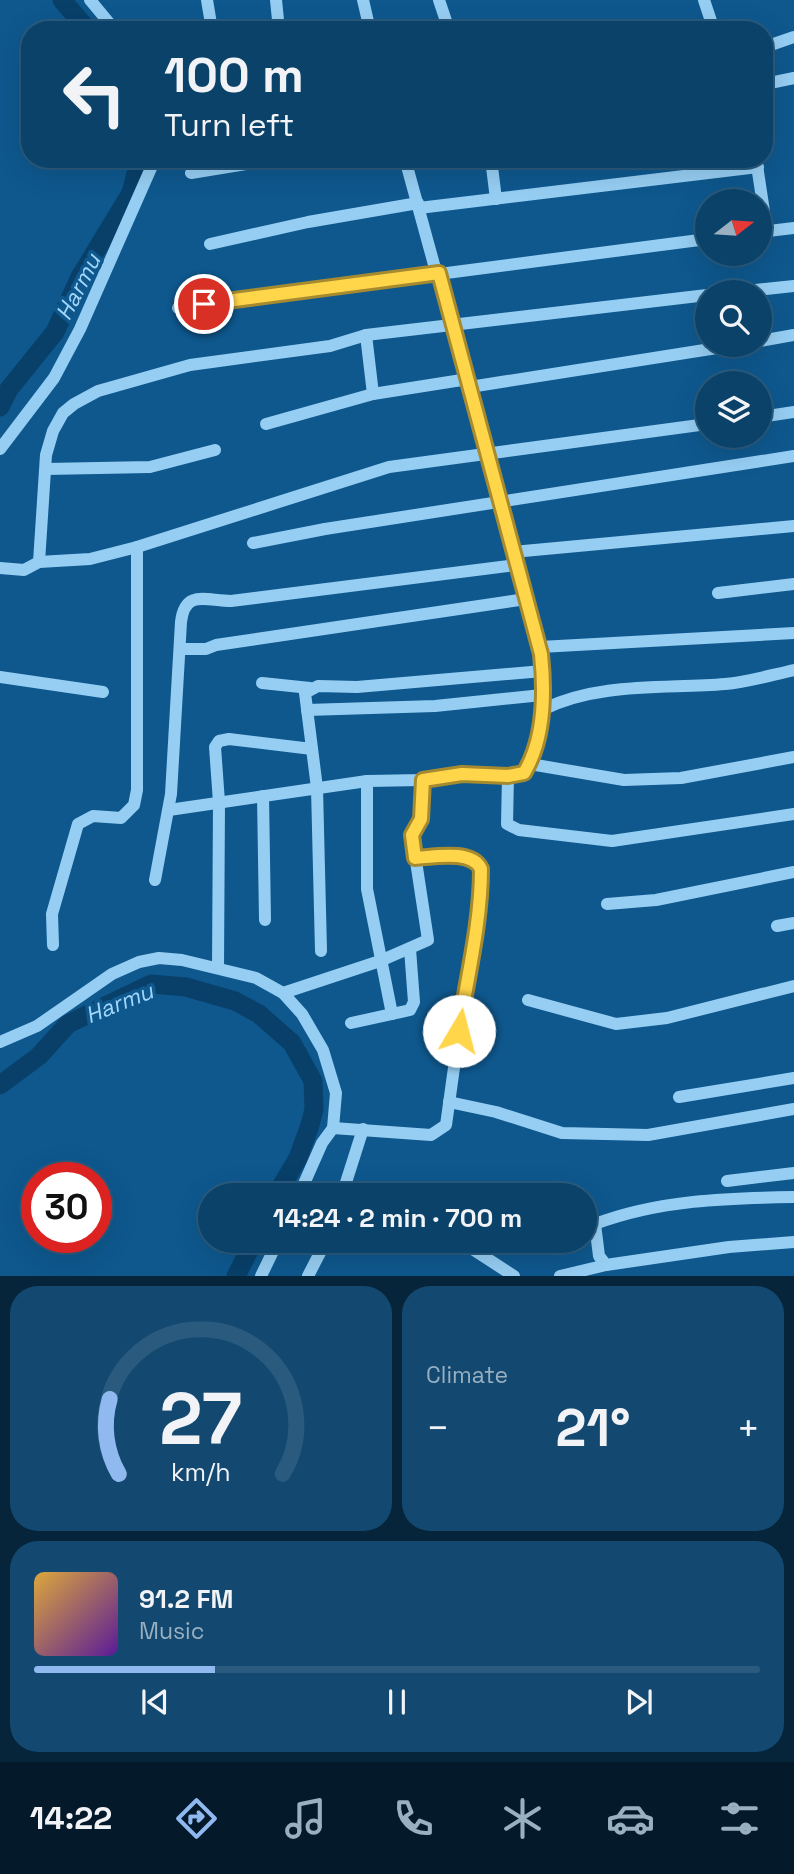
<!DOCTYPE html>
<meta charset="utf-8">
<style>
body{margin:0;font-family:"Space Grotesk",sans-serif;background:#134970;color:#f1f3f6;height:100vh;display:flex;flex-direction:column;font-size:26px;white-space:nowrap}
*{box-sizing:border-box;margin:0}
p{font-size:23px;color:#99b0c1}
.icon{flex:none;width:38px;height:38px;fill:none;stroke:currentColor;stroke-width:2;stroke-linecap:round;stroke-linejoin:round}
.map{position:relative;height:1276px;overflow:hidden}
.side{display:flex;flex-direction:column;gap:10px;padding:10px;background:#06243a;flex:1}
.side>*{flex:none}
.banner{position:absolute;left:21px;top:21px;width:752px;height:147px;border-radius:28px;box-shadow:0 7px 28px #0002,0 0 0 2px #2a5b7e;background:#0a426a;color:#f1f3f6;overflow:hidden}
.needle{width:46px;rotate:73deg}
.buttons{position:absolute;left:695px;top:189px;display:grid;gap:14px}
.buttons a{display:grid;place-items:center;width:77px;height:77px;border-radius:50%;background:#0a426a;box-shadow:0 7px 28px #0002,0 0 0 2px #2a5b7e;font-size:35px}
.speed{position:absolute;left:21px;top:1162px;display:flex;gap:14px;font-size:35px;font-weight:700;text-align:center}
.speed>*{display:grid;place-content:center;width:91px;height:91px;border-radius:50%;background:#0a426a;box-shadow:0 7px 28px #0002,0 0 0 2px #2a5b7e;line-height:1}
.speed .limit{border:10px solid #d22;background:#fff;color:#111}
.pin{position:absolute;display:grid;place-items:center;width:60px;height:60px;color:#fff;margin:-30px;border:4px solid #fff;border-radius:50%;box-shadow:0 2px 7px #0007}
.me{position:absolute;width:77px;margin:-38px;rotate:8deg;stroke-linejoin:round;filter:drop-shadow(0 0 5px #0008)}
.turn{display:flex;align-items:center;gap:24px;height:147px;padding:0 28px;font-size:32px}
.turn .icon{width:91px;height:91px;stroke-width:2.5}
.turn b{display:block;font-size:49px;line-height:60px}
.big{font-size:52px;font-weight:800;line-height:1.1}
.side .tile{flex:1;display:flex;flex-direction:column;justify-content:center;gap:10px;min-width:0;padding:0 24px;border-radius:28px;background:#134970}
.side .dial{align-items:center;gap:0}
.dial svg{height:182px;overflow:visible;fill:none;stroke:#2a5b7e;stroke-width:7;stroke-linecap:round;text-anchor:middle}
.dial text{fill:#f1f3f6;stroke:none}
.song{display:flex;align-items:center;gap:21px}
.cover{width:84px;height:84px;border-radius:10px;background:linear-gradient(135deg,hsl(40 70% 55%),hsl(270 70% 35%))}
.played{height:7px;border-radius:4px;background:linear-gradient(90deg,#90b9f0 25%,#2a5b7e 25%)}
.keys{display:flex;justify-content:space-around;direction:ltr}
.heat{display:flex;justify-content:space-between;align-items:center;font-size:38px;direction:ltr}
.side .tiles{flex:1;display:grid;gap:10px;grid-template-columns:1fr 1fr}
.tile:last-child{grid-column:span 2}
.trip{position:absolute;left:198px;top:1183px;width:399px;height:70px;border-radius:35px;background:#0a426a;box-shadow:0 7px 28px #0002,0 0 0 2px #2a5b7e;font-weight:800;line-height:70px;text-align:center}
.tabs{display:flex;height:112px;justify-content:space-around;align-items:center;background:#041a2a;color:#99b0c1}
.tabs .icon{width:49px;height:49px}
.tabs .active{color:#90b9f0}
.tabs b{font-size:32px;color:#f1f3f6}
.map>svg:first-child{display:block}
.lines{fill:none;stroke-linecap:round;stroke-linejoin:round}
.river{stroke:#08406a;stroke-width:19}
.minor{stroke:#96cef3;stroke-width:12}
.route-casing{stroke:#a68a30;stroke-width:18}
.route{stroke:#ffd54a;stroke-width:12}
.labels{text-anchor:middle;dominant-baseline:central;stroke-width:7;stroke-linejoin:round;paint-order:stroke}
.water-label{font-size:23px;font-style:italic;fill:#a2d7fb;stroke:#0e588e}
</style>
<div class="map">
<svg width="794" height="1276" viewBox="0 0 794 1276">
<rect width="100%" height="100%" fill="#0e588e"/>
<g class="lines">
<!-- river -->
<g class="river">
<polyline points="62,0 88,30"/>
<polyline points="0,407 9,389 55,332 80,277 131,193 140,159"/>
<polyline points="0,1085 39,1056 68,1024 151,984 186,987 235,1001 259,1014 292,1043 313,1081 314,1109 310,1125 298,1158 276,1195"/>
<polyline points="236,1276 254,1241"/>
</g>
<!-- minor -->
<g class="minor">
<polyline points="90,0 115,30"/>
<polyline points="207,0 212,30"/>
<polyline points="276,0 279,30"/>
<polyline points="363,0 370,30"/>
<polyline points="439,0 449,30"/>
<polyline points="704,0 714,30"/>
<polyline points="765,47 794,37"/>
<polyline points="765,84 794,78"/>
<path d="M405 159 541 654C545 692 545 739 524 773L508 776 507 824 519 830 612 841 794 814"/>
<polyline points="491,159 496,199"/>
<polyline points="756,159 767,231"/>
<polyline points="491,164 554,159"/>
<polyline points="191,173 277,159"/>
<polyline points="419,208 758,167"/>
<polyline points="760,232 794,228"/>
<polyline points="210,244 308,222 418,203"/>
<polyline points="737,292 794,286"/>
<polyline points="178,308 707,239"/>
<polyline points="366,335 373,394"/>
<polyline points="760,341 794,335"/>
<polyline points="470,387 736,345"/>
<polyline points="760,417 794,412"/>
<polyline points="266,424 373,394 468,379"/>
<polyline points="0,449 54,378 80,329 155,159"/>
<polyline points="46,469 150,467 215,450"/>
<polyline points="253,543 325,529 794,456"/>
<polyline points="513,552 794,526"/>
<polyline points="39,562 90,559 137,547 389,467 707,424"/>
<polyline points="0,568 24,570 39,562 46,455 53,431 63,413 74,404 98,391 190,365 330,346 366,335 707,295"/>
<polyline points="718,593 794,584"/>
<polyline points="540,647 794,633"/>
<polyline points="180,649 206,649 216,645 526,599"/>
<polyline points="0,677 103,692"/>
<polyline points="262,683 310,688"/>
<path d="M544 709C599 682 665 689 725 684 748 682 771 675 794 670"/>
<polyline points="307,710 435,706 542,695"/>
<polyline points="530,764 624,780 681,778 794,757"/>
<polyline points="367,781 367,889 392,1014"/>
<polyline points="263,796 265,920"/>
<polyline points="169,810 367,781 423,780 470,773 508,776"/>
<path d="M155 880 171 794 181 622C185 589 206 601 231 601L516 565"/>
<polyline points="607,904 656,900 794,872"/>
<polyline points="777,926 794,923"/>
<polyline points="53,945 52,914 78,824 93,816 121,818 134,805 137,790 137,547"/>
<polyline points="321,951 317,788 305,693 318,686 357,687 543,671"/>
<polyline points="218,968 219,802 215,747 219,741 229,739 312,749"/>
<polyline points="283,993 380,961 428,940 412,835 421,819 423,780"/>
<polyline points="528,1000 616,1024 667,1018 794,986"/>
<polyline points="351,1023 410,1010 414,1002 410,949"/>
<polyline points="0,1042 37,1026 112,974 139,962 159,958 182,960 256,978 283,993 302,1014 323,1050 336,1093 333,1128"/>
<polyline points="679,1097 794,1078"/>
<polyline points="449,1102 496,1112 562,1133 648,1135 794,1109"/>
<polyline points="727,1181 794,1173"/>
<polyline points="476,1189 499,1195"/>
<path d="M299 1195 322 1143 333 1128 431 1135 446 1125 469 960 479 926 481 869C472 849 433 857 415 858"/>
<polyline points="342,1195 363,1129"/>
<polyline points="584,1220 595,1224 599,1256 606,1265 729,1247 794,1242"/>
<path d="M595 1224C659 1200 726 1198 794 1197"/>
<polyline points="460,1241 514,1276"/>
<polyline points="261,1276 278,1241"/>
<polyline points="308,1276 326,1241"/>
<polyline points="560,1276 606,1265"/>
</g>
</g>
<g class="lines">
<!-- route casing -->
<g class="route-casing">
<path id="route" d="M204 304 439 273 541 654C545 692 545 739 524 773L508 776 462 774 423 780 421 819 412 835 415 858C433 857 472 849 481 869 481 924 467 977 459 1031"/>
</g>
<!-- route -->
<use href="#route" class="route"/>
</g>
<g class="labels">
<!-- water labels -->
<g class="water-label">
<text transform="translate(78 287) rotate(-63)">Harmu</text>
<text transform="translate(119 1003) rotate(-22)">Harmu</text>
</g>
</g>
</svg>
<div class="buttons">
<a><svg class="needle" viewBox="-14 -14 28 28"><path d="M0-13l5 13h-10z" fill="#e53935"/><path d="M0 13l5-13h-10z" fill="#99b0c1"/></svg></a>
<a><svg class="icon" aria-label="search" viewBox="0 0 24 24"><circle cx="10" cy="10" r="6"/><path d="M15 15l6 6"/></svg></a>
<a><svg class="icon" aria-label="layers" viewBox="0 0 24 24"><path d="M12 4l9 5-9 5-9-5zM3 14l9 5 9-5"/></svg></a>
</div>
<div class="speed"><div class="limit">30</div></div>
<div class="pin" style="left:204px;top:304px;background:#d93025"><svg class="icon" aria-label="arrive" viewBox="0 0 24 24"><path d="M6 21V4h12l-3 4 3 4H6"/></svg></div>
<svg class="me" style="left:459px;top:1031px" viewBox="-20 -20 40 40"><circle r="19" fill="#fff"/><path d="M0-13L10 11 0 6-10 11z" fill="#ffd54a"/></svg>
<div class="trip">14:24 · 2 min · 700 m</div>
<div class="banner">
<div class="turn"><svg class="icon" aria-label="left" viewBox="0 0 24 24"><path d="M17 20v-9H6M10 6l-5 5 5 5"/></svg><div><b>100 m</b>Turn left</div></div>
</div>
</div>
<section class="side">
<div class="tiles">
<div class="tile dial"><svg viewBox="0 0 100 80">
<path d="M14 69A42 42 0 1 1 86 69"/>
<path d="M14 69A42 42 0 0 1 10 36" stroke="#90b9f0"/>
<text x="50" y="56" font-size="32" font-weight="700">27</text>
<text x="50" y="72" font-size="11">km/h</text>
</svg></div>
<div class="tile"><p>Climate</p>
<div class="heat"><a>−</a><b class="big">21°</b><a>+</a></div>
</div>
<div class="tile">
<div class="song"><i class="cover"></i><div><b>91.2 FM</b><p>Music</p></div></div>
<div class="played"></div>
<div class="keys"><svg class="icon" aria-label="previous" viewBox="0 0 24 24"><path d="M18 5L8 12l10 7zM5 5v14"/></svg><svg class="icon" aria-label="pause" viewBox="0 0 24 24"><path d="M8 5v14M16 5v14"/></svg><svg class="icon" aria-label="next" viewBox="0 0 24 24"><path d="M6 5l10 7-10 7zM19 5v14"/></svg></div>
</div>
</div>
</section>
<nav class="tabs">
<b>14:22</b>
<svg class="icon active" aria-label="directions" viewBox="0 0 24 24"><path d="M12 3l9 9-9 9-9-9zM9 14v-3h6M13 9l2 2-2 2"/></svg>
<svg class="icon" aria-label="music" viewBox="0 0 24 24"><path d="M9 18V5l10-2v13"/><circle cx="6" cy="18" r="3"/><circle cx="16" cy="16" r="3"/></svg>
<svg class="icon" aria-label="phone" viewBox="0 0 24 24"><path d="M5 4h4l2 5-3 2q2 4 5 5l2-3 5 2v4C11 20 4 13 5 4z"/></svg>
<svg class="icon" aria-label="climate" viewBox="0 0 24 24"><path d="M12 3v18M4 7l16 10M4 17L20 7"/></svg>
<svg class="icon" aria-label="car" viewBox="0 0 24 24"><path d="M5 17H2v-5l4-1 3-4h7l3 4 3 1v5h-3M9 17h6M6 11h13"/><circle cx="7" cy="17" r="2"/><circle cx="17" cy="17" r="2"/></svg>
<svg class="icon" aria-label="filters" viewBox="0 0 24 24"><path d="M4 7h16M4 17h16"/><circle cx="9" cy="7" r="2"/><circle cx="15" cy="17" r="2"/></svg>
</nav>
